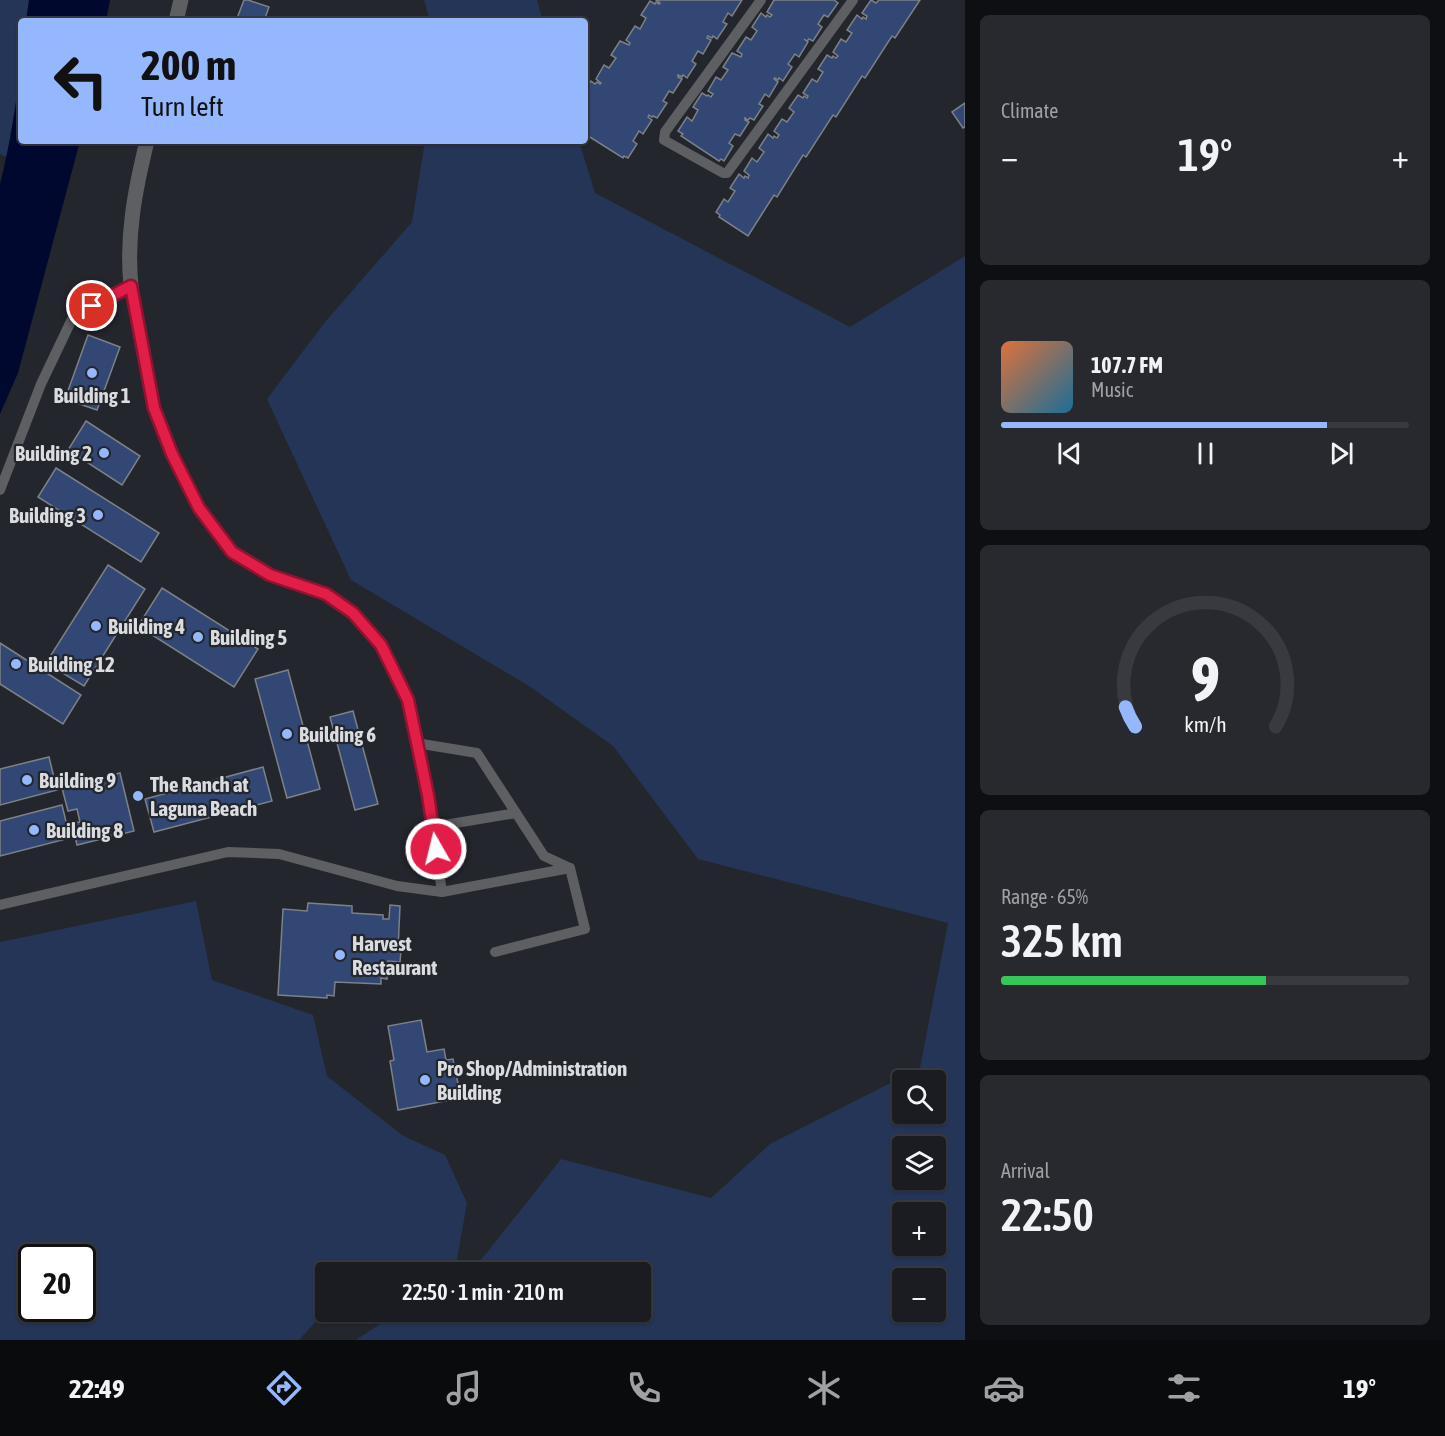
<!DOCTYPE html>
<meta charset="utf-8">
<style>
body{margin:0;font-family:"Asap Condensed",sans-serif;background:#27292e;color:#f1f3f6;height:100vh;display:flex;flex-direction:column;font-size:22px;white-space:nowrap}
*{box-sizing:border-box;margin:0}
p{font-size:20px;color:#9fa1a5}
.icon{flex:none;width:33px;height:33px;fill:none;stroke:currentColor;stroke-width:2;stroke-linecap:round;stroke-linejoin:round}
.map{position:relative;flex:1;overflow:hidden}
.drawer{display:flex;flex-direction:column;gap:15px;padding:15px;background:#0e0f12;width:480px}
.drawer>*{flex:none}
.banner{position:absolute;left:18px;top:18px;width:570px;height:126px;border-radius:6px;box-shadow:0 2px 4px #0004,0 0 0 2px #383a3f;background:#94b7fd;color:#111;overflow:hidden}
.fabs{position:absolute;left:892px;top:1070px;display:grid;gap:12px}
.fabs a{display:grid;place-items:center;width:54px;height:54px;border-radius:6px;background:#1a1c21;box-shadow:0 2px 4px #0004,0 0 0 2px #383a3f;font-size:30px}
.speed{position:absolute;left:18px;top:1244px;display:flex;gap:12px;font-size:30px;font-weight:700;text-align:center}
.speed>*{display:grid;place-content:center;width:78px;height:78px;border-radius:50%;background:#1a1c21;box-shadow:0 2px 4px #0004,0 0 0 2px #383a3f;line-height:1}
.speed .limit{border:3px solid #111;border-radius:9px;background:#fff;color:#111}
.pin{position:absolute;display:grid;place-items:center;width:51px;height:51px;color:#fff;margin:-26px;border:3px solid #fff;border-radius:50%;box-shadow:0 2px 6px #0007}
.me{position:absolute;width:66px;margin:-33px;rotate:352deg;stroke-linejoin:round;filter:drop-shadow(0 0 4px #0008)}
.turn{display:flex;align-items:center;gap:21px;height:126px;padding:0 24px;font-size:27px}
.turn .icon{width:78px;height:78px;stroke-width:2.5}
.turn b{display:block;font-size:42px;line-height:51px}
.big{font-size:45px;font-weight:600;line-height:1.1}
.drawer .card{flex:1;display:flex;flex-direction:column;justify-content:center;gap:9px;min-width:0;padding:0 21px;border-radius:9px;background:#27292e}
.drawer .dial{align-items:center;gap:0}
.dial svg{height:156px;overflow:visible;fill:none;stroke:#383a3f;stroke-width:7;stroke-linecap:round;text-anchor:middle}
.dial text{fill:#f1f3f6;stroke:none}
.song{display:flex;align-items:center;gap:18px}
.cover{width:72px;height:72px;border-radius:9px;background:linear-gradient(135deg,hsl(20 70% 55%),hsl(200 70% 35%))}
.played{height:6px;border-radius:3px;background:linear-gradient(90deg,#94b7fd 80%,#383a3f 80%)}
.keys{display:flex;justify-content:space-around;direction:ltr}
.heat{display:flex;justify-content:space-between;align-items:center;font-size:33px;direction:ltr}
.charge{height:9px;border-radius:4px;background:linear-gradient(90deg,#34c759 65%,#383a3f 0)}
.trip{position:absolute;left:315px;top:1262px;width:336px;height:60px;border-radius:6px;background:#1a1c21;box-shadow:0 2px 4px #0004,0 0 0 2px #383a3f;font-weight:600;line-height:60px;text-align:center}
.dock{display:flex;height:96px;justify-content:space-around;align-items:center;background:#0a0b0d;color:#9fa1a5}
.dock .icon{width:42px;height:42px}
.dock .current{color:#94b7fd}
.dock b{font-size:27px;color:#f1f3f6}
main{display:flex;flex:1;min-height:0}
.map>svg:first-child{display:block}
.green{fill:#253557;fill-rule:evenodd}
.water{fill:#010830}
.building{fill:#324774;stroke:#7d8187;stroke-width:1.5}
.lines{fill:none;stroke-linecap:round;stroke-linejoin:round}
.service{stroke:#5e5f62;stroke-width:10}
.minor{stroke:#5e5f62;stroke-width:15}
.route-casing{stroke:#92132f;stroke-width:15}
.route{stroke:#e11d48;stroke-width:10}
.poi-dot{fill:#94b7fd;stroke:#23262c;stroke-width:2}
.labels{text-anchor:middle;dominant-baseline:central;stroke-width:4.5;stroke-linejoin:round;paint-order:stroke}
.poi-label{font-size:21px;font-weight:bold;fill:#dadce0;stroke:#23262c;text-anchor:start}
</style>
<main>
<div class="map">
<svg width="965" height="1340" viewBox="0 0 965 1340">
<rect width="100%" height="100%" fill="#23262c"/>
<!-- green -->
<g class="green">
<polygon points="0,0 29,0 26,21 21,21 21,64 16,104 7,157 0,154"/>
<polygon points="424,0 537,0 543,21 430,21"/>
<path d="M425 141H579L595 193 850 327 965 256V1340H356L383 1322 317 1320 299 1340H0V942L196 901 212 980 313 1015 327 1076 402 1135 445 1155 467 1203 456 1265 451 1272H326V1311H640V1272H463L481 1260 561 1159 711 1198 770 1144 920 1068 948 923 698 859 613 746 529 686 351 580 267 399 325 322 412 222ZM903 1080H936V1113H903ZM903 1146H936V1179H903ZM903 1212H936V1245H903ZM32 1257H82V1308H32ZM903 1278H936V1311H903Z"/>
</g>
<!-- water -->
<g class="water">
<polygon points="29,0 110,0 106,21 26,21"/>
<path d="M21 64V141H80L18 373 0 414V184C10 145 16 105 21 64Z"/>
</g>
<!-- building -->
<g class="building">
<polygon points="244,0 248,0 269,7 264,21 236,21"/>
<polygon points="656,0 742,0 732,16 728,13 723,22 727,24 717,39 713,36 712,38 708,36 707,38 711,40 703,54 698,51 692,61 696,64 687,78 683,75 682,77 678,75 678,77 682,79 673,93 669,91 663,101 667,103 657,118 653,116 652,117 649,115 648,117 652,120 643,134 639,131 633,141 637,144 628,158 624,156 623,158 585,134 585,100 586,98 585,97 585,90 591,81 595,84 597,82 600,84 601,83 596,79 604,65 609,68 616,58 611,55 620,41 629,45 630,43 626,40 635,26 640,29 646,18 641,15 650,1 655,4 656,2 659,4 660,3"/>
<polygon points="774,0 834,0 838,3 828,17 824,15 818,24 822,27 813,41 809,39 807,41 804,39 808,42 799,57 795,54 788,64 792,67 783,81 779,78 778,80 775,78 774,79 778,82 769,97 765,94 759,104 763,106 754,120 750,118 748,120 745,118 745,120 749,122 740,136 735,134 729,143 733,146 724,161 721,159 719,161 681,136 683,134 678,131 687,117 692,121 698,110 693,107 702,93 707,96 708,95 711,97 713,94 708,91 716,77 721,80 728,70 723,67 732,53 741,57 742,54 737,51 746,37 751,40 757,31 752,27 761,13 766,17 767,15 770,17 772,15 767,12"/>
<polygon points="871,0 876,3 879,0 920,0 895,38 892,36 865,78 862,76 836,117 833,115 806,157 803,155 777,197 774,195 748,236 719,217 720,215 716,212 724,199 728,202 735,191 730,188 739,174 744,178 745,176 748,178 749,175 744,171 752,158 757,162 764,152 759,148 768,134 773,138 774,136 777,138 779,135 774,131 782,119 787,122 794,112 789,108 798,95 803,98 804,96 807,98 808,96 803,93 812,79 817,82 823,72 818,69 827,55 832,58 833,56 836,58 838,56 833,52 841,39 846,42 852,33 847,30 857,15 862,19 863,17 866,19 867,16 862,13"/>
<polygon points="965,103 965,127 963,128 952,112"/>
<polygon points="88,335 120,347 97,410 65,399"/>
<polygon points="86,421 140,456 122,485 68,450"/>
<polygon points="56,468 159,533 141,562 38,497"/>
<polygon points="108,565 145,589 84,686 46,663"/>
<polygon points="162,588 258,649 234,687 138,626"/>
<polygon points="0,643 81,695 63,724 0,684"/>
<polygon points="288,670 320,789 287,798 255,679"/>
<polygon points="353,711 378,804 355,810 330,717"/>
<polygon points="49,757 57,790 0,805 0,769"/>
<polygon points="263,767 272,801 154,832 145,799"/>
<polygon points="120,773 134,831 77,845 72,823 80,822 77,809 68,811 62,788"/>
<polygon points="62,805 70,838 0,856 0,821"/>
<polygon points="308,903 352,906 352,913 383,915 383,919 389,919 390,905 400,906 398,950 401,950 400,962 388,961 387,979 381,978 381,984 335,982 334,996 327,995 327,998 278,995 283,909 307,911"/>
<polygon points="421,1020 427,1052 444,1049 446,1060 453,1059 461,1098 398,1110 390,1061 394,1060 388,1026"/>
</g>
<g class="lines">
<!-- service -->
<g class="service">
<polyline points="761,0 665,132 664,140 723,173 727,173 853,0"/>
<polyline points="0,490 41,384 73,317 131,286 154,408 172,454 199,508 232,552 270,575 326,595 353,613 381,645 408,700 428,795 442,892"/>
<polyline points="416,743 477,753 544,856 570,868 585,929 495,952"/>
<polyline points="432,827 516,813"/>
<polyline points="0,905 228,852 279,854 397,886 442,892 570,868"/>
</g>
<!-- minor -->
<g class="minor">
<polyline points="176,21 181,0"/>
<path d="M131 286C126 236 135 190 147 141"/>
</g>
</g>
<g class="lines">
<!-- route casing -->
<g class="route-casing">
<polyline id="route" points="92,306 131,286 154,408 172,454 199,508 232,552 270,575 326,594 353,613 381,645 408,700 428,795 436,849"/>
</g>
<!-- route -->
<use href="#route" class="route"/>
</g>
<!-- markers -->
<g class="poi-dot">
<circle cx="92" cy="373" r="6"/>
<circle cx="104" cy="453" r="6"/>
<circle cx="98" cy="515" r="6"/>
<circle cx="96" cy="626" r="6"/>
<circle cx="198" cy="637" r="6"/>
<circle cx="16" cy="664" r="6"/>
<circle cx="287" cy="734" r="6"/>
<circle cx="27" cy="780" r="6"/>
<circle cx="138" cy="796" r="6"/>
<circle cx="34" cy="830" r="6"/>
<circle cx="340" cy="955" r="6"/>
<circle cx="425" cy="1080" r="6"/>
</g>
<g class="labels">
<!-- poi labels -->
<g class="poi-label">
<text x="92" y="395" text-anchor="middle">Building 1</text>
<text x="92" y="453" text-anchor="end">Building 2</text>
<text x="86" y="515" text-anchor="end">Building 3</text>
<text x="108" y="626">Building 4</text>
<text x="210" y="637">Building 5</text>
<text x="28" y="664">Building 12</text>
<text x="299" y="734">Building 6</text>
<text x="39" y="780">Building 9</text>
<text x="150" y="784">The Ranch at<tspan x="150" dy="24">Laguna Beach</tspan></text>
<text x="46" y="830">Building 8</text>
<text x="352" y="943">Harvest<tspan x="352" dy="24">Restaurant</tspan></text>
<text x="437" y="1068">Pro Shop/Administration<tspan x="437" dy="24">Building</tspan></text>
</g>
</g>
</svg>
<div class="fabs">
<a><svg class="icon" aria-label="search" viewBox="0 0 24 24"><circle cx="10" cy="10" r="6"/><path d="M15 15l6 6"/></svg></a>
<a><svg class="icon" aria-label="layers" viewBox="0 0 24 24"><path d="M12 4l9 5-9 5-9-5zM3 14l9 5 9-5"/></svg></a>
<a>+</a>
<a>−</a>
</div>
<div class="speed"><div class="limit">20</div></div>
<div class="pin" style="left:92px;top:306px;background:#d93025"><svg class="icon" aria-label="arrive" viewBox="0 0 24 24"><path d="M6 21V4h12l-3 4 3 4H6"/></svg></div>
<svg class="me" style="left:436px;top:849px" viewBox="-20 -20 40 40"><circle r="17" fill="#e11d48" stroke="#fff" stroke-width="3"/><path d="M0-11L8 9 0 5-8 9z" fill="#fff"/></svg>
<div class="trip">22:50 · 1 min · 210 m</div>
<div class="banner">
<div class="turn"><svg class="icon" aria-label="left" viewBox="0 0 24 24"><path d="M17 20v-9H6M10 6l-5 5 5 5"/></svg><div><b>200 m</b>Turn left</div></div>
</div>
</div>
<section class="drawer">
<div class="card"><p>Climate</p>
<div class="heat"><a>−</a><b class="big">19°</b><a>+</a></div>
</div>
<div class="card">
<div class="song"><i class="cover"></i><div><b>107.7 FM</b><p>Music</p></div></div>
<div class="played"></div>
<div class="keys"><svg class="icon" aria-label="previous" viewBox="0 0 24 24"><path d="M18 5L8 12l10 7zM5 5v14"/></svg><svg class="icon" aria-label="pause" viewBox="0 0 24 24"><path d="M8 5v14M16 5v14"/></svg><svg class="icon" aria-label="next" viewBox="0 0 24 24"><path d="M6 5l10 7-10 7zM19 5v14"/></svg></div>
</div>
<div class="card dial"><svg viewBox="0 0 100 80">
<path d="M14 69A42 42 0 1 1 86 69"/>
<path d="M14 69A42 42 0 0 1 9 59" stroke="#94b7fd"/>
<text x="50" y="56" font-size="32" font-weight="700">9</text>
<text x="50" y="72" font-size="11">km/h</text>
</svg></div>
<div class="card"><p>Range · 65%</p><b class="big">325 km</b><div class="charge"></div></div>
<div class="card"><p>Arrival</p><b class="big">22:50</b></div>
</section>
</main>
<nav class="dock">
<b>22:49</b>
<svg class="icon current" aria-label="directions" viewBox="0 0 24 24"><path d="M12 3l9 9-9 9-9-9zM9 14v-3h6M13 9l2 2-2 2"/></svg>
<svg class="icon" aria-label="music" viewBox="0 0 24 24"><path d="M9 18V5l10-2v13"/><circle cx="6" cy="18" r="3"/><circle cx="16" cy="16" r="3"/></svg>
<svg class="icon" aria-label="phone" viewBox="0 0 24 24"><path d="M5 4h4l2 5-3 2q2 4 5 5l2-3 5 2v4C11 20 4 13 5 4z"/></svg>
<svg class="icon" aria-label="climate" viewBox="0 0 24 24"><path d="M12 3v18M4 7l16 10M4 17L20 7"/></svg>
<svg class="icon" aria-label="car" viewBox="0 0 24 24"><path d="M5 17H2v-5l4-1 3-4h7l3 4 3 1v5h-3M9 17h6M6 11h13"/><circle cx="7" cy="17" r="2"/><circle cx="17" cy="17" r="2"/></svg>
<svg class="icon" aria-label="filters" viewBox="0 0 24 24"><path d="M4 7h16M4 17h16"/><circle cx="9" cy="7" r="2"/><circle cx="15" cy="17" r="2"/></svg>
<b>19°</b>
</nav>
